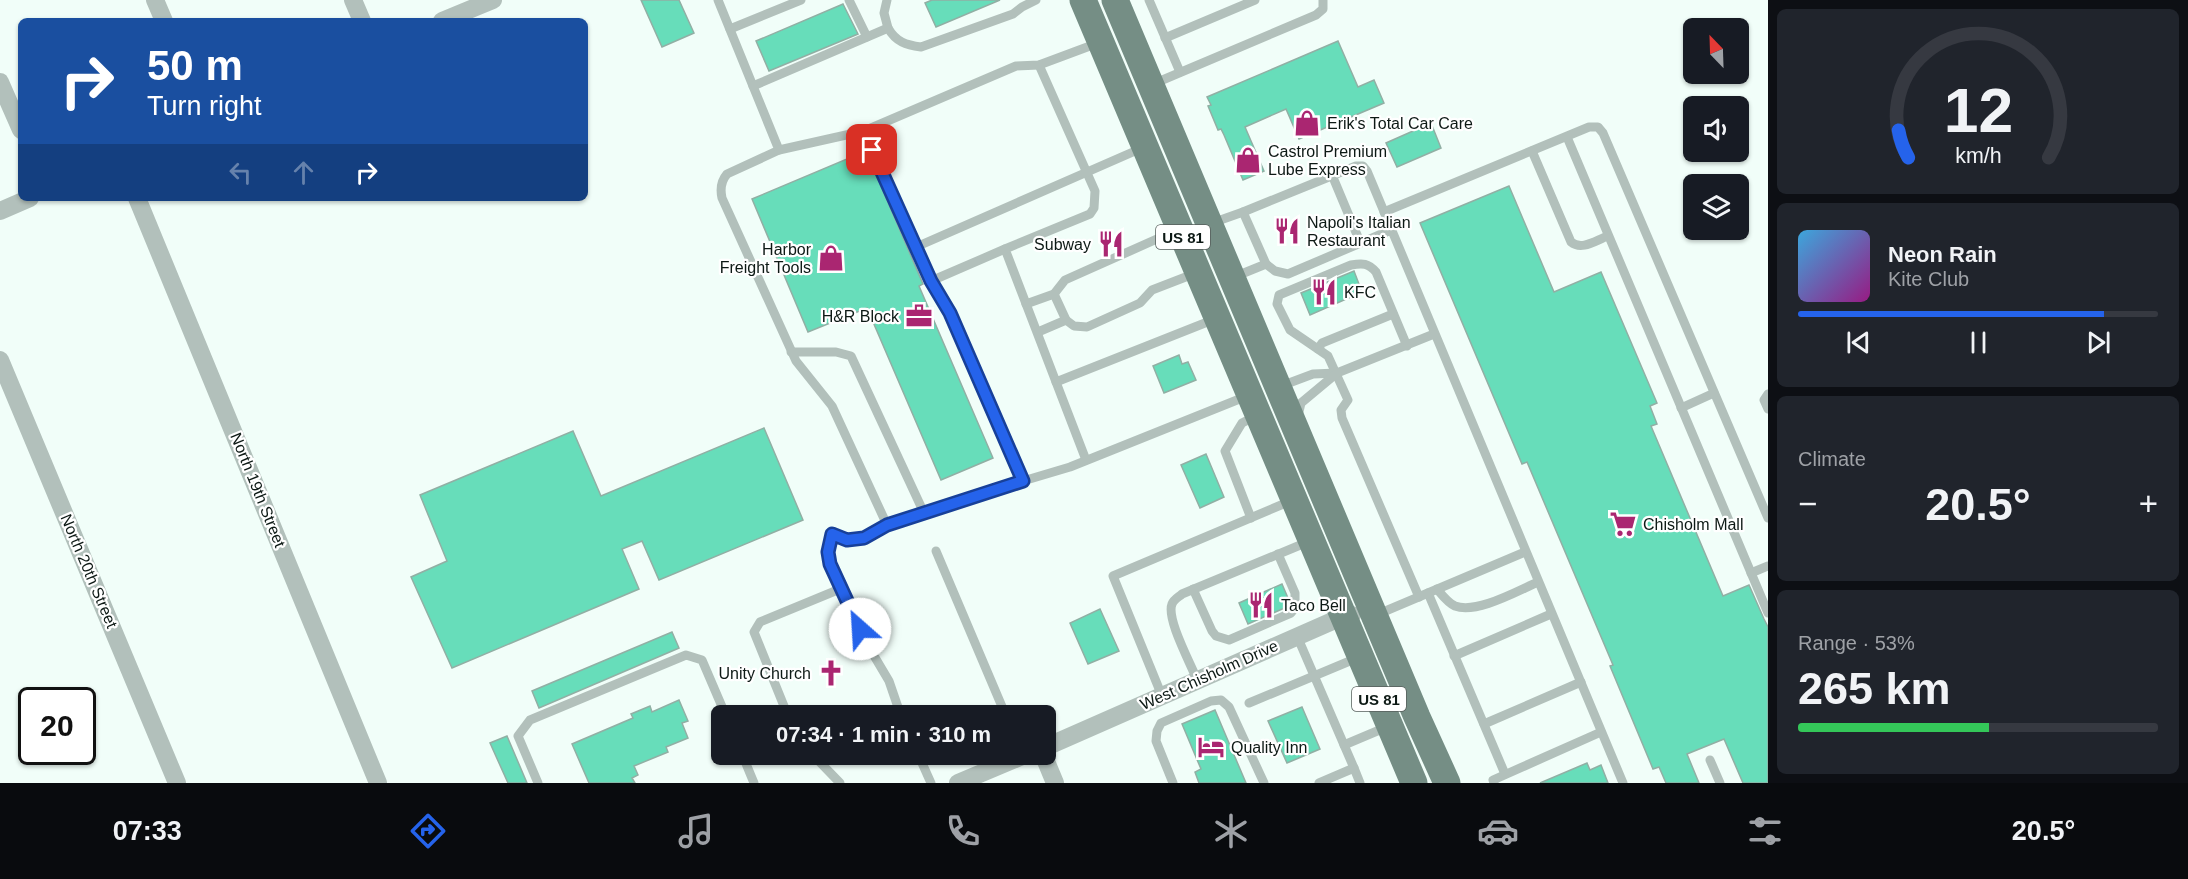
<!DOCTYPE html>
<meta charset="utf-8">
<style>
body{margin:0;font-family:Helvetica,sans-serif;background:#20242c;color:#f1f3f6;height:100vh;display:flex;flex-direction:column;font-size:22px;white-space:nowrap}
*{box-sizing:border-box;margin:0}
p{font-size:20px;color:#9ea1a6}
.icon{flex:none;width:33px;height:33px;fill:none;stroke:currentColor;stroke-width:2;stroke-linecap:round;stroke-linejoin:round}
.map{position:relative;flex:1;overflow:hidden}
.sheet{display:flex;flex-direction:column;gap:9px;padding:9px;background:#0d0f14;width:420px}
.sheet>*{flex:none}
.top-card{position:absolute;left:18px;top:18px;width:570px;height:183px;border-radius:9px;box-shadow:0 2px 4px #0004;background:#1a4fa0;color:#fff;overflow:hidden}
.needle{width:39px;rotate:337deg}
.fabs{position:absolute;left:1683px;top:18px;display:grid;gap:12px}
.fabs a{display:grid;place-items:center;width:66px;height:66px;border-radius:9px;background:#171b24;box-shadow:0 2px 4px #0004;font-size:30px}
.speed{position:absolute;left:18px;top:687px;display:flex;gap:12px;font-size:30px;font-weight:700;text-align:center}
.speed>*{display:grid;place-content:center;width:78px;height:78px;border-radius:50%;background:#171b24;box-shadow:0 2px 4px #0004;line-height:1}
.speed .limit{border:3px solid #111;border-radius:9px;background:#fff;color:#111}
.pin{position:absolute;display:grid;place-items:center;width:51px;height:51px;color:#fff;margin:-26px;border-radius:12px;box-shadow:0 3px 9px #0006}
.me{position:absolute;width:66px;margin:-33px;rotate:334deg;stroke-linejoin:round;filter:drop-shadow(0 0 4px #0008)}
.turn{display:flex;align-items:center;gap:21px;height:126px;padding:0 30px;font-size:27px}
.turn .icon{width:78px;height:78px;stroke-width:2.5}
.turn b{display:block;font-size:42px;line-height:51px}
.lanes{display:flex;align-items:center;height:57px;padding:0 30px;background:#0003;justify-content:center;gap:30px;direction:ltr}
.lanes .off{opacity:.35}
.big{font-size:45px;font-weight:800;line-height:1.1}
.sheet .tile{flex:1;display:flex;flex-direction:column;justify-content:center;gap:9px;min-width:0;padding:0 21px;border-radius:9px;background:#20242c}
.sheet .dial{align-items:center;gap:0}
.dial svg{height:156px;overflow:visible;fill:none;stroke:#363941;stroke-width:7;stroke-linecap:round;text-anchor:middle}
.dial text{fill:#f1f3f6;stroke:none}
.song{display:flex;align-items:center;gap:18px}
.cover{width:72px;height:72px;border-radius:9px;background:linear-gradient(135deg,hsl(200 70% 55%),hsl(310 70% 35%))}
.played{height:6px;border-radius:3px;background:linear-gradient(90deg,#2563eb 85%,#363941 85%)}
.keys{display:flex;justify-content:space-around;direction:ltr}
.heat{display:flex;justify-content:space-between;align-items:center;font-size:33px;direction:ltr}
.charge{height:9px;border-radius:4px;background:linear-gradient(90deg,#34c759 53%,#363941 0)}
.trip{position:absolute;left:711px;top:705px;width:345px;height:60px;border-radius:9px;background:#171b24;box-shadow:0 2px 4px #0004;font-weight:800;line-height:60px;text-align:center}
.tabs{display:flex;height:96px;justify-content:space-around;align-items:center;background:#090b0e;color:#9ea1a6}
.tabs .icon{width:42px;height:42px}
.tabs .active{color:#2563eb}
.tabs b{font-size:27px;color:#f1f3f6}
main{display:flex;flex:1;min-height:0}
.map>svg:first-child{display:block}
.building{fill:#67ddba;stroke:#91afa4;stroke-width:1.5}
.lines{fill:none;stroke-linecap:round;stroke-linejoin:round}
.service{stroke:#b2c0bb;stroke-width:9}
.minor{stroke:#b2c0bb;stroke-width:18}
.primary{stroke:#758e85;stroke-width:27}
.route-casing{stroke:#184099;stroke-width:15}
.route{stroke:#2563eb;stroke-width:10}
.labels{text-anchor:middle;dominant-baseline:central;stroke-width:4.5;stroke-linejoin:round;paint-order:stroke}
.shield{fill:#fff;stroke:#565e5b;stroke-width:1.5}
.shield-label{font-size:15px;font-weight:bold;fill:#0d1915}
.poi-label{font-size:16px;fill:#0d1915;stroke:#fff;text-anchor:start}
.street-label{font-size:16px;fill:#0d1915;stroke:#fff}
</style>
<main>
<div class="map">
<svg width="1768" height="783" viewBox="0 0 1768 783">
<rect width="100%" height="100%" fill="#f1fef9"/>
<!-- building -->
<g class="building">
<polygon points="641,0 679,0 694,33 662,47"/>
<polygon points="932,0 1000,0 936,27 925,3"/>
<polygon points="843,4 858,34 769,71 756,41"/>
<polygon points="1338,41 1358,87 1374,80 1384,103 1299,139 1286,109 1245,127 1264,171 1243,180 1224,135 1221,129 1218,130 1208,106 1211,105 1207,97"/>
<polygon points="1431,123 1441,148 1397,167 1386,143"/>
<polygon points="866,151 923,284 919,286 993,458 941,480 867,308 808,332 752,199"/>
<polygon points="1509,186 1554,292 1601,272 1657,403 1650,406 1657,424 1651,426 1723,596 1749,585 1764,619 1768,627 1768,783 1743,783 1724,739 1687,754 1699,783 1666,783 1659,767 1653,769 1610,666 1613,665 1527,462 1522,464 1420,223"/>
<polygon points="1354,271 1362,292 1310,315 1301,293"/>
<polygon points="1179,355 1182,364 1188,362 1196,380 1164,393 1153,366"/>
<polygon points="764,428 803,520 659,580 642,541 622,549 639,589 452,668 411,577 447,561 420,495 573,431 601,496"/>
<polygon points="1206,454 1224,497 1200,508 1181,465"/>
<polygon points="1282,584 1288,598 1287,607 1248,624 1239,603"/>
<polygon points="1100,609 1119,651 1088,664 1070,623"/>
<polygon points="672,632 679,648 539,708 532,691"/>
<polygon points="679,700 688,721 682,723 688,738 666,747 668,752 634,766 638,775 632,778 635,783 589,783 572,744 633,718 631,714 650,706 652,712"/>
<polygon points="1302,707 1320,749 1287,763 1268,721"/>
<polygon points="1215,710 1246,783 1199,783 1195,772 1201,769 1182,724"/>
<polygon points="507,736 527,783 508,783 490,743"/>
<polygon points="1587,763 1590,770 1601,765 1608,783 1540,783"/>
</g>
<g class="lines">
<!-- service -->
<g class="service">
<path d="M718 0 779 150 727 174C721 181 720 189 722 198L796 361 832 406 887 525 1023 481"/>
<polyline points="849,0 867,37"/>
<polyline points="887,0 884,13 888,28"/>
<polyline points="1149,0 1180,72"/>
<polyline points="730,29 801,0"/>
<polyline points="1165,38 1255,0"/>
<polyline points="1098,43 1039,65 1016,66 864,131 931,281 950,313 1023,481 1070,467 1247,396"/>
<polyline points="1039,65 1095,191 1094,208 1090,214 1005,249 1056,382 1215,319"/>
<polyline points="1153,84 1316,15 1323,9 1323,0"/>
<path d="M753 86 888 28C896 42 906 45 921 47L1013 14 1022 7 1036 0"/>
<polyline points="1567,137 1768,613"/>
<polyline points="779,150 864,131"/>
<path d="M1532 151 1571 242C1582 251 1596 240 1608 236"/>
<polyline points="1332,175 1360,242"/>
<polyline points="1243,212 1356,166 1363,166 1367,171 1623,783"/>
<polyline points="1384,212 1589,127 1598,127 1603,133 1768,518"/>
<polyline points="1212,223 1243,212 1266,264 1234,277"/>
<polyline points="916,247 1142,148"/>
<polyline points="1266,264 1275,271 1288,274 1391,230"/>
<polyline points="931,281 1005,249"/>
<polyline points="1054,294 1066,320"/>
<polyline points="1026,304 1054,294 1065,280 1177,230"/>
<polyline points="1038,332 1066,320 1074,326 1087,327 1140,303 1152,290 1196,273"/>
<path d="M1407 346 1376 272C1368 263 1363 263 1351 265L1279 295 1277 304 1290 330 1328 356 1348 400 1341 410 1342 418 1419 597"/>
<polyline points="1318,349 1322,343 1393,314"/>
<polyline points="791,352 836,352 851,356 924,513"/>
<polyline points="1056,382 1086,460"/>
<polyline points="1281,386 1313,374 1337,373 1434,334"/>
<polyline points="1768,394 1764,400 1768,409"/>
<polyline points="1681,408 1714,393"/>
<polyline points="1298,416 1301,403 1337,373"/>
<polyline points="1251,518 1225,451 1242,423 1256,416"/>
<path d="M887 525C865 537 857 544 832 534L828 552 830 564 870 649 889 681 901 716"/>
<polyline points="936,551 1006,716"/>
<polyline points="1751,573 1768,566"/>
<polyline points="1193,589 1212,631 1216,636 1229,640 1291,613 1295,608 1295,593 1278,554"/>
<path d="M1437 589C1442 595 1448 603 1455 606 1477 614 1517 591 1538 582"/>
<polyline points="1428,593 1505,774"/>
<polyline points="1376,615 1525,552"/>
<polyline points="1297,636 1354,768 1319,783"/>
<polyline points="1454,656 1551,614"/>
<path d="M1197 680C1191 664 1166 619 1172 604 1174 599 1179 597 1182 594L1310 541"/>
<polyline points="1162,696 1113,576 1293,500"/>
<polyline points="1249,703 1357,658"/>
<polyline points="788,716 754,632 760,622 840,589"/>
<polyline points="1484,724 1581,682"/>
<polyline points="1344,745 1389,726"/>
<polyline points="742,754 754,783"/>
<polyline points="812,754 840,783"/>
<polyline points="918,754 931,783"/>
<polyline points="1710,760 1720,783"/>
<polyline points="1354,768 1360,783"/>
<polyline points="538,783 518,736 530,720 686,655 702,660 726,716"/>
<polyline points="1173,783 1156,741 1157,731 1161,723 1211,701 1221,700 1229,707 1264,783"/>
<polyline points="1494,783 1493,780 1601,732"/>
</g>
<!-- minor -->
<g class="minor">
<polyline points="155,0 164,21"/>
<polyline points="353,0 362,21"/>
<polyline points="442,21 493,0"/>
<polyline points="0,82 21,130"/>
<polyline points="137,198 378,783"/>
<polyline points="0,211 30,198"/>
<polyline points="0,360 177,783"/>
<polyline points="1046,747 1344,616 1352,615"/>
<polyline points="1043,754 1055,783"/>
<polyline points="958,783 1027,754"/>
</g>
<!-- primary -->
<g class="primary">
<polyline points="1083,0 1414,783"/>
<polyline points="1115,0 1417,717 1447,783"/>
</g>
</g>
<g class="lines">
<!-- route casing -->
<g class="route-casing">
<polyline id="route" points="860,629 830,564 828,552 832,534 847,540 864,538 887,525 1023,481 950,313 931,281 872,150"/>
</g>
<!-- route -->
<use href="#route" class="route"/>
</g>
<!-- icons -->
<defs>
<g id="shop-bare" transform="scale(2.07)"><path d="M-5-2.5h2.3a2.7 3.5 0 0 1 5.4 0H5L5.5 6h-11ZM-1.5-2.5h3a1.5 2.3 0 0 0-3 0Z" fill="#aa2671" stroke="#fff" stroke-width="2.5" paint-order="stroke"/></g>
<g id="restaurant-bare" transform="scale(2.07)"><path d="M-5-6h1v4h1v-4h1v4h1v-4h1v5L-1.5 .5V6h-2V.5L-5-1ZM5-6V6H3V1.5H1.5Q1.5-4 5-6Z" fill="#aa2671" stroke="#fff" stroke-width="2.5" paint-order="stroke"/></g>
<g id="office-bare" transform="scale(2.07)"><path d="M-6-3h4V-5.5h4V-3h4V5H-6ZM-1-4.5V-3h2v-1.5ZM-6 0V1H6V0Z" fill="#aa2671" stroke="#fff" stroke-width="2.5" paint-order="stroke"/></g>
<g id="supermarket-bare" transform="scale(2.07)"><path d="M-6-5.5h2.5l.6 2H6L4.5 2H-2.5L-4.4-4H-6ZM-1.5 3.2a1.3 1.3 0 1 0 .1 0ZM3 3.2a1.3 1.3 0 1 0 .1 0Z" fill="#aa2671" stroke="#fff" stroke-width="2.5" paint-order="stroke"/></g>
<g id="church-bare" transform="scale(2.07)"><path d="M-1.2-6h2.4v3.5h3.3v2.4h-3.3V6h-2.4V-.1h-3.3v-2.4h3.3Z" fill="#aa2671" stroke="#fff" stroke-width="2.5" paint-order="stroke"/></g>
<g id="hotel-bare" transform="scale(2.07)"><path d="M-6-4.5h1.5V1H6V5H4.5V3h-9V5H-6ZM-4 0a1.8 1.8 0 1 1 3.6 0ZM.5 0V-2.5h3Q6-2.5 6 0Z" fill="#aa2671" stroke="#fff" stroke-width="2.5" paint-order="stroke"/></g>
</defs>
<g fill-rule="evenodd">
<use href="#shop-bare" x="1307" y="123"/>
<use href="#shop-bare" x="1248" y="160"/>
<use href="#restaurant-bare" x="1287" y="231"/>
<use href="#restaurant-bare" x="1111" y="244"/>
<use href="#shop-bare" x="831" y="258"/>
<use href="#restaurant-bare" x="1324" y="292"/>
<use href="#office-bare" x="919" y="316"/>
<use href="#supermarket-bare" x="1623" y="524"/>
<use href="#restaurant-bare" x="1261" y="605"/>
<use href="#church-bare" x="831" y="673"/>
<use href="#hotel-bare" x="1211" y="747"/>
</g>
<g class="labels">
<!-- shield labels -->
<g class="shield">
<rect x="1156" y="225" width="54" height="24" rx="4.5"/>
<rect x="1352" y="687" width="54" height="24" rx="4.5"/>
</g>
<g class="shield-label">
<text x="1183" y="237">US 81</text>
<text x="1379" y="699">US 81</text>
</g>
<!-- poi labels -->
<g class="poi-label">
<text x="1327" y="123">Erik's Total Car Care</text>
<text x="1268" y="151">Castrol Premium<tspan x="1268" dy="18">Lube Express</tspan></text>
<text x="1307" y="222">Napoli's Italian<tspan x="1307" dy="18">Restaurant</tspan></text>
<text x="1091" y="244" text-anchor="end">Subway</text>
<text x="811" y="249" text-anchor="end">Harbor<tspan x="811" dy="18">Freight Tools</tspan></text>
<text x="1344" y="292">KFC</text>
<text x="899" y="316" text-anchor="end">H&amp;R Block</text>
<text x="1643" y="524">Chisholm Mall</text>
<text x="1281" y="605">Taco Bell</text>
<text x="811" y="673" text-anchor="end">Unity Church</text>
<text x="1231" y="747">Quality Inn</text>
</g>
<!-- street labels -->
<g class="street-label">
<text transform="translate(258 490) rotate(68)">North 19th Street</text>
<text transform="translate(89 571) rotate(67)">North 20th Street</text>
<text transform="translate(1209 675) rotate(-24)">West Chisholm Drive</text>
</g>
</g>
</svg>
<div class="fabs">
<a><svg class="needle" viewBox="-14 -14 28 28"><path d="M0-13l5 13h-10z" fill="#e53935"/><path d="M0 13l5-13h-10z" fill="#9ea1a6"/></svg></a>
<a><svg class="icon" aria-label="sound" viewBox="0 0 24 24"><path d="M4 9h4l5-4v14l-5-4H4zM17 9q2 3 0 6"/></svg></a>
<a><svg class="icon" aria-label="layers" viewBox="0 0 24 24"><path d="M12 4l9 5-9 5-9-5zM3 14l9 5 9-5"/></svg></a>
</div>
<div class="speed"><div class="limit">20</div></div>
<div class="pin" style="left:872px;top:150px;background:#d93025"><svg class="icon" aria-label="arrive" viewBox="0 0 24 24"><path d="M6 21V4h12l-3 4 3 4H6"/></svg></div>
<svg class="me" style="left:860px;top:629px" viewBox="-20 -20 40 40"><circle r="19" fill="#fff"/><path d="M0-13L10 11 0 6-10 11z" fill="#2563eb"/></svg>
<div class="trip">07:34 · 1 min · 310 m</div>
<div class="top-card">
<div class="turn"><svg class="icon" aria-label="right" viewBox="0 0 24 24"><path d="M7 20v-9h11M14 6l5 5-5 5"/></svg><div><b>50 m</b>Turn right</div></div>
<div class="lanes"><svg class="icon off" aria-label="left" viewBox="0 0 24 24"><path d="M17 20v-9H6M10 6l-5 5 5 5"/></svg><svg class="icon off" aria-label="ahead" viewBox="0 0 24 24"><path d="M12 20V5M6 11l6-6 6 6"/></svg><svg class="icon" aria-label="right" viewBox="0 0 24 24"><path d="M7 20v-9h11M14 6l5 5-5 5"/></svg></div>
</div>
</div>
<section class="sheet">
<div class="tile dial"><svg viewBox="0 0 100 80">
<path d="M14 69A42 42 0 1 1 86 69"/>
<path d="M14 69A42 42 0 0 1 9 55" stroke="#2563eb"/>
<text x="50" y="56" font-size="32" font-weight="700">12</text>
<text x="50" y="72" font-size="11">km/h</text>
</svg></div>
<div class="tile">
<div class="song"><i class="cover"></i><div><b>Neon Rain</b><p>Kite Club</p></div></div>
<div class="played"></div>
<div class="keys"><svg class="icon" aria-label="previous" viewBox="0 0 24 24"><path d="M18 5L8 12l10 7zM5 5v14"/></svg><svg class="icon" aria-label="pause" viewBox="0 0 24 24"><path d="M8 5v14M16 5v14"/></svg><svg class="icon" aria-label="next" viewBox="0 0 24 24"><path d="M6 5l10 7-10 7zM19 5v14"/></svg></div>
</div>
<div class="tile"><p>Climate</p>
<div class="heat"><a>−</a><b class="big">20.5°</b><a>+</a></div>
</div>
<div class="tile"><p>Range · 53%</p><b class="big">265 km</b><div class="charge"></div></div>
</section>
</main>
<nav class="tabs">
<b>07:33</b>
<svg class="icon active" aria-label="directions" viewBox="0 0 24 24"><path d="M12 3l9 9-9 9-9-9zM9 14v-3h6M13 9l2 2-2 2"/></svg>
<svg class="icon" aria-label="music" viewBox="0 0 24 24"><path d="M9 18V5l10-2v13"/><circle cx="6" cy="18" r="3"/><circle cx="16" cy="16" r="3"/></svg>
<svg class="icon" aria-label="phone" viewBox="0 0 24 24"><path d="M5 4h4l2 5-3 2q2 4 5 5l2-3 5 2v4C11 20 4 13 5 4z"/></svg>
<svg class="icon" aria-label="climate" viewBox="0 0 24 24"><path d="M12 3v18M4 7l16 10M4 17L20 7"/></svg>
<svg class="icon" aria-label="car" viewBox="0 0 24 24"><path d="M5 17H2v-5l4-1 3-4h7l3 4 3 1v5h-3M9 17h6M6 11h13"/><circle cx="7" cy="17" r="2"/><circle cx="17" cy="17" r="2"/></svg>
<svg class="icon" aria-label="filters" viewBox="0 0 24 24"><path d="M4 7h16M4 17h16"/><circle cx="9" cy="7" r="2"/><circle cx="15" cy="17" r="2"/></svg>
<b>20.5°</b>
</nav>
